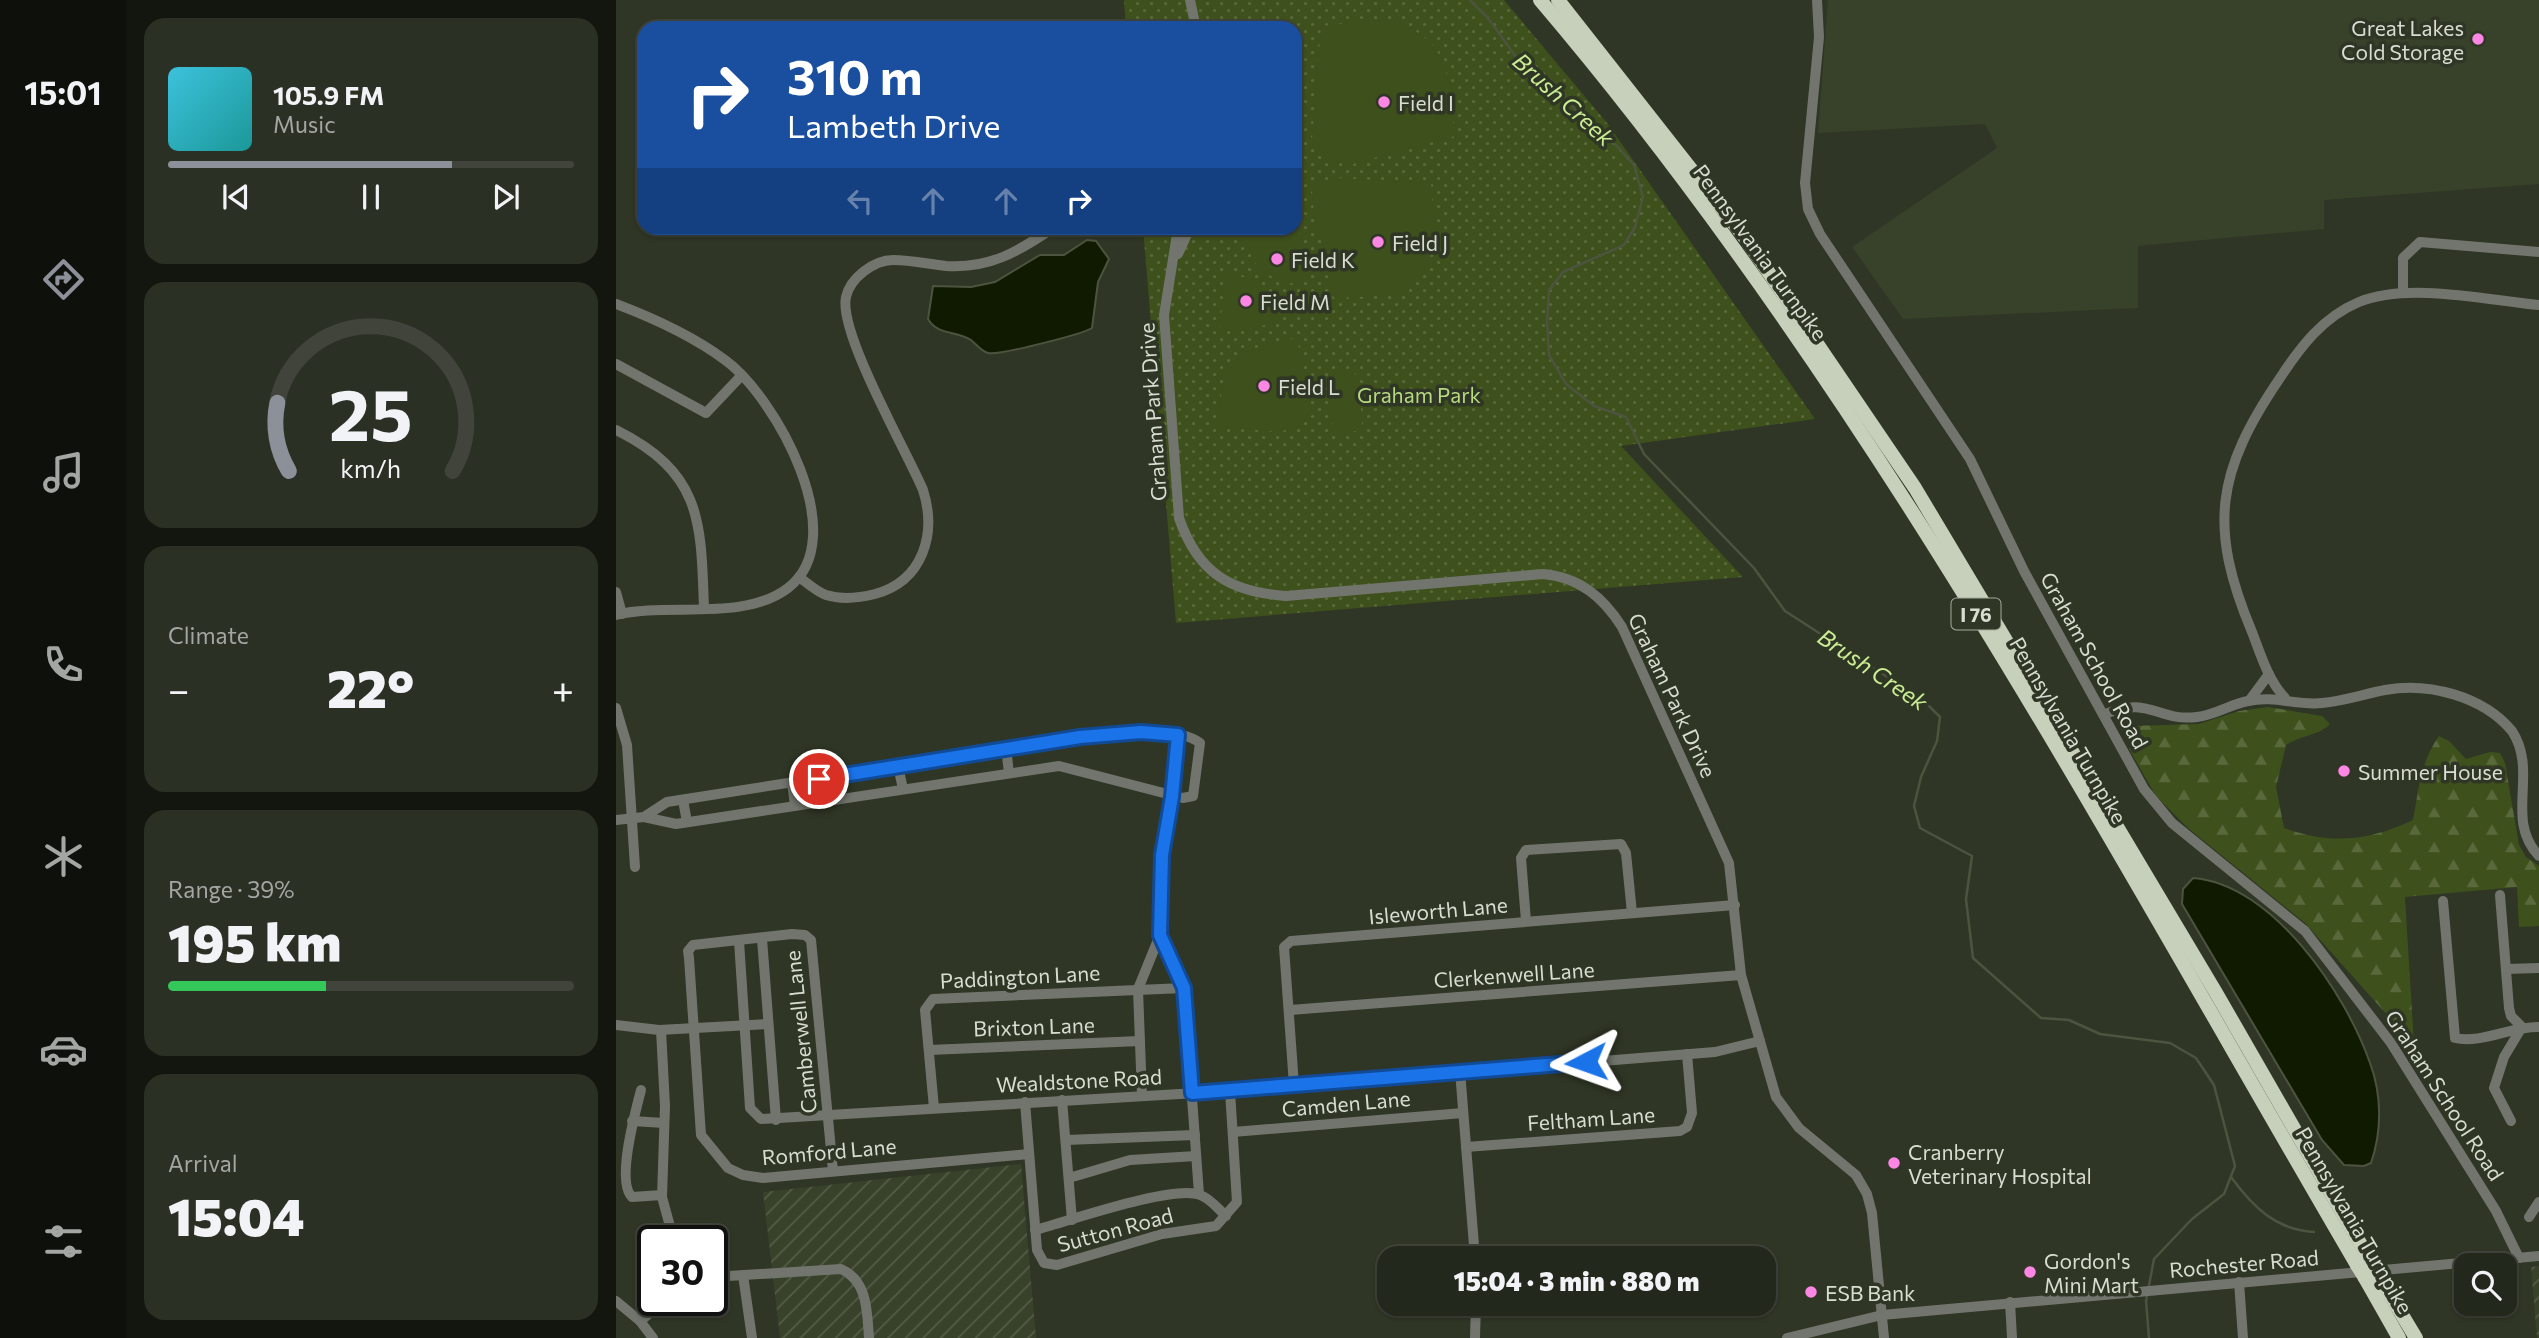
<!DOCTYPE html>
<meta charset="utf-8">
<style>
body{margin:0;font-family:Commissioner,sans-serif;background:#2b3025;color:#f1f3f6;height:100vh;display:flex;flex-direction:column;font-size:26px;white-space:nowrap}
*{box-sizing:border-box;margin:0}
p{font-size:23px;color:#a3a6a3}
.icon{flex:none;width:38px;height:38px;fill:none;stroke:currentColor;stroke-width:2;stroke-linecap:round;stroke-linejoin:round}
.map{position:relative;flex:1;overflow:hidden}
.sheet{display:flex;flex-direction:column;gap:18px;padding:18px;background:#13160f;width:490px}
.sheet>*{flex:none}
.top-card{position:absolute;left:21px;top:21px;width:665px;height:214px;border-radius:21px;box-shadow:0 2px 5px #0004,0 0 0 2px #40443b;background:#1a4fa0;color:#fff;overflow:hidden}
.controls{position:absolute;left:1838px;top:1253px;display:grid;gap:14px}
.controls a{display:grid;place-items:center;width:63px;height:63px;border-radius:14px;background:#23281c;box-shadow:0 2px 5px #0004,0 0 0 2px #40443b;font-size:35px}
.speed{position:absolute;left:21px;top:1225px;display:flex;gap:14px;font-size:35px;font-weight:700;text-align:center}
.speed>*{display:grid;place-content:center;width:91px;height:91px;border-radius:50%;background:#23281c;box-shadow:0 2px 5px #0004,0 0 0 2px #40443b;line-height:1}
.speed .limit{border:4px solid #111;border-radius:10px;background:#fff;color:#111}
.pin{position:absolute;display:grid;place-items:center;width:60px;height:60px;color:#fff;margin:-30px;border:4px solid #fff;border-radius:50%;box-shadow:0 2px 7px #0007}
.me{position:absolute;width:77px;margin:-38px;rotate:266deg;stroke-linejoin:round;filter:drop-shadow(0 0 5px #0008)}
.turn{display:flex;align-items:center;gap:24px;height:147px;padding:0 35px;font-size:32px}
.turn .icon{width:91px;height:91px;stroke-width:2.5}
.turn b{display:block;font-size:49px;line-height:60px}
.lanes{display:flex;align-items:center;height:66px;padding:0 35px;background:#0003;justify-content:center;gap:35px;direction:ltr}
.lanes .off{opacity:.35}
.big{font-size:52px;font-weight:800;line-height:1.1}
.sheet .card{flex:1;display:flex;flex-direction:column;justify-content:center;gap:10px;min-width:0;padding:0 24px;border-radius:21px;background:#2b3025}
.sheet .dial{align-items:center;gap:0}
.dial svg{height:182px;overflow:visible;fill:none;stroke:#40443b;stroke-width:7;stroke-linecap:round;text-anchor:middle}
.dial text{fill:#f1f3f6;stroke:none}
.song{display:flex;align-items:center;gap:21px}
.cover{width:84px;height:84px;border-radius:10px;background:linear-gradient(135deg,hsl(190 70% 55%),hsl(180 70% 35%))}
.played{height:7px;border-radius:4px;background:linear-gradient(90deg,#8c9099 70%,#40443b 70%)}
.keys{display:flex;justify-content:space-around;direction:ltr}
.heat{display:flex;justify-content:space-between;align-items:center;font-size:38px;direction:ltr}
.charge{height:10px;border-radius:5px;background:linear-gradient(90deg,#34c759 39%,#40443b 0)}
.trip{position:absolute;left:761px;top:1246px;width:399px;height:70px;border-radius:21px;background:#23281c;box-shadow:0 2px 5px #0004,0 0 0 2px #40443b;font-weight:800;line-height:70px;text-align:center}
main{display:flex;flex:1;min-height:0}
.tab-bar{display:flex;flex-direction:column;width:126px;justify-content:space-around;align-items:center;background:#0e100b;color:#a3a6a3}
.tab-bar .icon{width:49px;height:49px}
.tab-bar .on{color:#8c9099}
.tab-bar b{font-size:32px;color:#f1f3f6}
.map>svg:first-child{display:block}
.built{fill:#38412a}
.industrial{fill:url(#industrial-furrows)}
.forest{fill:url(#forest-firs)}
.park{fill:url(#park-dots)}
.pitch{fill:#3e501b}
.water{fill:#101a00;stroke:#4c543f;stroke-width:2}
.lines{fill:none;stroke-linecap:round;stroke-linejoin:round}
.stream{stroke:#4c543f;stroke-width:2.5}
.minor{stroke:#72756d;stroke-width:10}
.highway{stroke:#c7d0bb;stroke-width:14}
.highway-bridge{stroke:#c7d0bb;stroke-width:14}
.route-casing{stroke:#114b97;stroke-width:18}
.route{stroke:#1a73e8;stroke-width:12}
.poi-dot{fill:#fc86e3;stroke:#2f3625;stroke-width:2.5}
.labels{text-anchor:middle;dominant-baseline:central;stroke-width:7;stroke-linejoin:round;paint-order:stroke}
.shield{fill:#2f3625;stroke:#a5ab9e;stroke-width:2}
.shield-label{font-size:19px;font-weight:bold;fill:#d8ddd2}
.poi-label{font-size:21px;fill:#d8ddd2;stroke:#2f3625;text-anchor:start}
.street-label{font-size:21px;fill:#d8ddd2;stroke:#2f3625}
.park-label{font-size:21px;fill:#b7d97f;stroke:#2f3625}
.water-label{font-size:23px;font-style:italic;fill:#cbed93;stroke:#2f3625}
</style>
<main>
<nav class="tab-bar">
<b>15:01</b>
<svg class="icon on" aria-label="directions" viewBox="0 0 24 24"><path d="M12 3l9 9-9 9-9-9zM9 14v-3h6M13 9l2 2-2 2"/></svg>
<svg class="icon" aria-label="music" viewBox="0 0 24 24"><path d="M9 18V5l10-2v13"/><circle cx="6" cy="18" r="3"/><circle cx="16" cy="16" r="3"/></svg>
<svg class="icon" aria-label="phone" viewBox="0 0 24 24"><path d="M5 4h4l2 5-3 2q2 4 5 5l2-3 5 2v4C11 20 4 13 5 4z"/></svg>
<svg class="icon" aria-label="climate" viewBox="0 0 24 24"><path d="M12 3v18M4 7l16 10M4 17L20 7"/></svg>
<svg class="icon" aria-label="car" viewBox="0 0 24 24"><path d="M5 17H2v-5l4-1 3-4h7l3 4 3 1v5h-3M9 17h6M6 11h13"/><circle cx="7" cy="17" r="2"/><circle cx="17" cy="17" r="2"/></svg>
<svg class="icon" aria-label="filters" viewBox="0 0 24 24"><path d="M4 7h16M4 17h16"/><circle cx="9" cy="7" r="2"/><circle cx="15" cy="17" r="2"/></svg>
</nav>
<section class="sheet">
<div class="card">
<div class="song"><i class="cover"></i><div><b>105.9 FM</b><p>Music</p></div></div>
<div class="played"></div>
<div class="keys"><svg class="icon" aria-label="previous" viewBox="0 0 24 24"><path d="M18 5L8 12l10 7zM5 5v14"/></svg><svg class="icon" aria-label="pause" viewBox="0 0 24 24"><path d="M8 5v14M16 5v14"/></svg><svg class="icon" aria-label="next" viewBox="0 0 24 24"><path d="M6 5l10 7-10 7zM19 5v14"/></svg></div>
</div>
<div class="card dial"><svg viewBox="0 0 100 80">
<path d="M14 69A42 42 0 1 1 86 69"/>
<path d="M14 69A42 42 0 0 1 9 39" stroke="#8c9099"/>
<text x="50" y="56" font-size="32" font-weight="700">25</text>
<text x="50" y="72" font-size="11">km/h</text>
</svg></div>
<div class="card"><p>Climate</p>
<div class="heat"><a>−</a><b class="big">22°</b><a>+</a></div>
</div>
<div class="card"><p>Range · 39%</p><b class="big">195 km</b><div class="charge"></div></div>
<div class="card"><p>Arrival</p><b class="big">15:04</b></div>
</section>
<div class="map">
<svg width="1923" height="1338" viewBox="0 0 1923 1338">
<defs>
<pattern id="industrial-furrows" width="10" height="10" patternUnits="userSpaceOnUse" patternTransform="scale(1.75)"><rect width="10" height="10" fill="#38412a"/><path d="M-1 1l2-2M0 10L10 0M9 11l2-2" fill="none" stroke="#545c48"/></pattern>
<pattern id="forest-firs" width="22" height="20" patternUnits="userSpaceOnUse" patternTransform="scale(1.75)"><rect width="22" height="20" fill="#3e501b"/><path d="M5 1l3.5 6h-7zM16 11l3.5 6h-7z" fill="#59693b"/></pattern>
<pattern id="park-dots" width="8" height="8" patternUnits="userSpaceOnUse" patternTransform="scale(1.75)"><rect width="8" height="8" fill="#3e501b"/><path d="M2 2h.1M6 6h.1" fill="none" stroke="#59693b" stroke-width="1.8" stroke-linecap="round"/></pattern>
</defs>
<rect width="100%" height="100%" fill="#2f3625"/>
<!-- built -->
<polygon class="built" points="1212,0 1923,0 1923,184 1708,200 1708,229 1522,246 1522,308 1287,319 1236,247 1381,148 1369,124 1202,133"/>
<!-- industrial -->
<g class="industrial">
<polygon points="405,1164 420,1338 164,1338 147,1192"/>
<polygon points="1923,1266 1923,1338 1921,1338 1915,1267"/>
</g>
<!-- forest -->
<path class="forest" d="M1652 707 1706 716 1714 724C1704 735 1683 736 1670 745L1660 787 1668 828C1715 845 1753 841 1797 820 1803 789 1804 763 1823 736L1833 741 1850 759 1874 752 1884 753 1889 763 1903 845 1910 857 1923 866V926L1903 927 1901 887 1789 897 1798 1045 1689 923 1572 828 1540 796 1513 749 1515 726 1583 724 1623 711Z"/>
<!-- park -->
<polygon class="park" points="508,0 888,0 991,123 1199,419 1005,446 1127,577 560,623 527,228 679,228 679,28 510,28"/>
<!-- pitch -->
<g class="pitch">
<path d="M767 20C835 33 833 78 839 136L729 166 728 161C704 160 707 154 696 140L705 26Z"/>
<path d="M722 178 815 183C818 224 828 282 773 294 755 297 736 297 718 298L703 229 699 228 696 190 704 182H722Z"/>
<path d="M676 228 686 236 685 285C650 279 634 268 629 232Z"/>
<path d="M609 275C638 274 656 292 662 320 645 326 621 337 604 326Z"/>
<path d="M681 338 695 409 686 426 662 432 604 426C602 363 621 347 681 338Z"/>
<polygon points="737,372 743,378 746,426 741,431 723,433 717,428 713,379 719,373"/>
</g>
<!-- water -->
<g class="water">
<path d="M471 240 480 241 493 259 482 282 476 328C467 334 381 356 372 353 365 351 360 344 355 340 340 330 322 336 312 319L317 286 355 287 379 282 424 255H448Z"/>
<path d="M1577 878C1657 884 1730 994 1754 1063 1766 1095 1766 1131 1755 1163L1748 1166 1728 1165 1706 1140 1566 904 1567 889Z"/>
</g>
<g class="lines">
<!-- stream -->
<g class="stream">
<polyline points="854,0 872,18 903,61 936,81 970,123 997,142 1018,165 1027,197 1019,227 1008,245 947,272 933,290 931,322 933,355 950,384 978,406 1010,417 1028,454 1138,568 1169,611 1307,700 1324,717 1321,741 1305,777 1298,806 1304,828 1356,856 1350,899 1357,958 1425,1018 1453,1020 1484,1034 1554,1043 1580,1058 1598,1085 1619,1166 1608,1194 1576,1219 1538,1259 1530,1301 1533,1338"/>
<path d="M1615 1177C1637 1207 1660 1230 1698 1232"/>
</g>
<!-- minor -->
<g class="minor">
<polyline points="574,0 580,28"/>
<polyline points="1201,0 1203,37 1189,183 1192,209 1204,234 1354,459 1408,571 1528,789 1556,823 1689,931 1775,1043 1880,1211 1903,1258"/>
<path d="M562 228 548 315 563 518C582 573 614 592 670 596L927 574C963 577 987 597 1006 627L1113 863 1125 975 1160 1097 1183 1128 1240 1175 1251 1194 1256 1213 1268 1338"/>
<polyline points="562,254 574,228"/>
<polyline points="1787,293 1787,258 1804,242 1923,252"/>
<path d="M0 304C37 318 78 337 109 360 159 396 238 538 172 588 128 622 51 602 0 615"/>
<polyline points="0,364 90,413 125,376"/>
<path d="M0 430C86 473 85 520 88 609"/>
<path d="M183 577C191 583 201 592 210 595 226 600 243 598 259 594 307 581 321 534 307 490 291 452 222 332 230 297 234 278 258 260 277 260 295 260 312 264 330 266 374 269 403 251 437 228"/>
<polyline points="0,592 6,614"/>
<path d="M1669 698C1652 680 1645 655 1636 632 1592 527 1600 472 1664 378 1685 346 1707 317 1743 302 1792 282 1871 300 1923 305"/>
<polyline points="1633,701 1653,674"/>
<polyline points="0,708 11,745 19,867"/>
<path d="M1489 714C1534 695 1541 722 1581 717 1599 715 1615 704 1632 701 1659 695 1681 706 1706 703 1728 701 1748 694 1769 690 1812 682 1867 696 1896 731 1923 772 1888 820 1923 856"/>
<polyline points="562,735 556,798 546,855 544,935 568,988 583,1194"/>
<polyline points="390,748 393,773"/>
<polyline points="282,766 287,789"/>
<polyline points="176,783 179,805"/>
<polyline points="67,800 71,822"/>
<path d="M0 820 28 817 60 824 443 766 567 798 577 796 584 743C560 724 494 734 464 737L51 802 28 817"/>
<polyline points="1884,895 1893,1008 1895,1016 1906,1027 1888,1057 1878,1088 1895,1121"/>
<path d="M1827 901 1839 1038C1865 1044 1896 1026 1923 1027"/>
<polyline points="910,921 905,858 910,850 1005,844 1010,853 1016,913"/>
<polyline points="146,939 160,1120"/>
<polyline points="123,941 134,1108 145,1119 614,1091 1099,1052 1144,1041"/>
<polyline points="1890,969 1923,968"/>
<polyline points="674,1010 1125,975"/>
<polyline points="0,1025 43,1030 151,1024"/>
<polyline points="45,1030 49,1106 46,1197 58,1241"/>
<polyline points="313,1050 524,1041"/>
<polyline points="844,1071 859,1258"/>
<polyline points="678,1085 668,947 675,941 1119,905"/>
<path d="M25 1090C19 1113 0 1182 16 1197L46 1195"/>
<polyline points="526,1096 522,989 544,935"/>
<polyline points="446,1100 456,1220"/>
<polyline points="409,1102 421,1250 428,1263 441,1265 546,1234 600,1226 621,1202 614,1091"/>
<polyline points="318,1108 309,1010 317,999 568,988"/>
<polyline points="16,1121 48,1123"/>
<polyline points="617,1132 847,1113"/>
<polyline points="450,1140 579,1135"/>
<polyline points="850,1147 1064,1131 1071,1127 1076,1113 1071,1054"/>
<polyline points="217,1171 195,940 189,935 176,934 77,945 72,951 73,958 85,1135 112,1168 127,1175 147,1178 413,1154"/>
<polyline points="453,1178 514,1160 580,1156"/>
<polyline points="1913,1217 1923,1202"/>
<path d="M419 1230C450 1222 558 1184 584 1195 594 1198 602 1209 610 1216"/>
<polyline points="127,1275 136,1338"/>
<path d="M96 1277 225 1269C252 1281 251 1312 253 1338"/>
<polyline points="1623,1282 1627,1338"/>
<polyline points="0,1301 24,1321 37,1338"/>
<polyline points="1394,1302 1396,1338"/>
<polyline points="24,1321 50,1300"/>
<polyline points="859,1338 860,1304"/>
<polyline points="1171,1338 1266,1315 1923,1256"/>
</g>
<!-- highway -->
<g class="highway">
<path d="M924 0C1251 384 1488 832 1741 1265"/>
<polyline points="942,0 1130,239 1299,488 1599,991 1756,1264"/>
<polyline points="1749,1278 1783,1338"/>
<polyline points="1764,1278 1800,1338"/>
</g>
<!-- highway-bridge -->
<g class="highway-bridge">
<polyline points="1756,1264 1764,1278"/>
<polyline points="1741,1265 1749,1278"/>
</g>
</g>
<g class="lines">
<!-- route casing -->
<g class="route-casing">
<polyline id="route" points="203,779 464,737 525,732 562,735 556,797 546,855 544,935 568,988 576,1093 970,1062"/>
</g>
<!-- route -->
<use href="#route" class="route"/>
</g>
<!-- markers -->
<g class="poi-dot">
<circle cx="1862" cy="39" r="7"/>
<circle cx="768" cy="102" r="7"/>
<circle cx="762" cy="242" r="7"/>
<circle cx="661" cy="259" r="7"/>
<circle cx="630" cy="301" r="7"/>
<circle cx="648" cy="386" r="7"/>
<circle cx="1728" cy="771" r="7"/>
<circle cx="1278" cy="1163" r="7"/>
<circle cx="1414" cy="1272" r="7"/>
<circle cx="1195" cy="1292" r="7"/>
</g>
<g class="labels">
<!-- shield labels -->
<rect class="shield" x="1335.5" y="598.5" width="49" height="31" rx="5"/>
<g class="shield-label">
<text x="1360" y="614">I 76</text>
</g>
<!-- poi labels -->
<g class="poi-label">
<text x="1848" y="27" text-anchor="end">Great Lakes<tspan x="1848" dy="24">Cold Storage</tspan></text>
<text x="782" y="102">Field I</text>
<text x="776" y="242">Field J</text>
<text x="675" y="259">Field K</text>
<text x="644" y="301">Field M</text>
<text x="662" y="386">Field L</text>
<text x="1742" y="771">Summer House</text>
<text x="1292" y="1151">Cranberry<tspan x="1292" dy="24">Veterinary Hospital</tspan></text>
<text x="1428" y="1260">Gordon's<tspan x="1428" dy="24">Mini Mart</tspan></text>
<text x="1209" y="1292">ESB Bank</text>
</g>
<!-- street labels -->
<g class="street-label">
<text transform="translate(1145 252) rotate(54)">Pennsylvania Turnpike</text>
<text transform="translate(536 412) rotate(-94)">Graham Park Drive</text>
<text transform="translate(1479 660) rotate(61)">Graham School Road</text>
<text transform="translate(1057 695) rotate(65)">Graham Park Drive</text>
<text transform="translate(1453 730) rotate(60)">Pennsylvania Turnpike</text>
<text transform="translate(822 910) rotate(-5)">Isleworth Lane</text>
<text transform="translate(898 974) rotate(-4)">Clerkenwell Lane</text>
<text transform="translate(404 976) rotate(-3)">Paddington Lane</text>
<text transform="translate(418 1026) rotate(-2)">Brixton Lane</text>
<text transform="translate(184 1032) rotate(-96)">Camberwell Lane</text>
<text transform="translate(463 1080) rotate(-3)">Wealdstone Road</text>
<text transform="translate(1829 1095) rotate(57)">Graham School Road</text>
<text transform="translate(730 1103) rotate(-5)">Camden Lane</text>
<text transform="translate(975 1118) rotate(-4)">Feltham Lane</text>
<text transform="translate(213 1151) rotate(-5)">Romford Lane</text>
<text transform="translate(1739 1220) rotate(60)">Pennsylvania Turnpike</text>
<text transform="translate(499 1229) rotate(-15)">Sutton Road</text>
<text transform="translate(1628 1263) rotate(-5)">Rochester Road</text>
</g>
<!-- park labels -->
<g class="park-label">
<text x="803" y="394">Graham Park</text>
</g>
<!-- water labels -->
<g class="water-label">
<text transform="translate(948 99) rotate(42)">Brush Creek</text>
<text transform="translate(1257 669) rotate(34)">Brush Creek</text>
</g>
</g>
</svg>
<div class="controls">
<a><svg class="icon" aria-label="search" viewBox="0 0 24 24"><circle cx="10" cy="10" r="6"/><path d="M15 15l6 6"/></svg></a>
</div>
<div class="speed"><div class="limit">30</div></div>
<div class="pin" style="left:203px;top:779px;background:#d93025"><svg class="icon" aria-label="arrive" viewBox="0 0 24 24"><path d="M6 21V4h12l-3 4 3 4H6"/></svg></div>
<svg class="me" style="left:970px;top:1062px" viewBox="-20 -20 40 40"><path d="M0-17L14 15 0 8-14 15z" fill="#1a73e8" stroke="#fff" stroke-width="4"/></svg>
<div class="trip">15:04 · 3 min · 880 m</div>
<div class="top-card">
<div class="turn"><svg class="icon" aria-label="right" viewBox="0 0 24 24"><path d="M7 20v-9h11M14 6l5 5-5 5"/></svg><div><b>310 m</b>Lambeth Drive</div></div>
<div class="lanes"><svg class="icon off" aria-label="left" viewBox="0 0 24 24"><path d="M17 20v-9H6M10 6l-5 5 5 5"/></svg><svg class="icon off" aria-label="ahead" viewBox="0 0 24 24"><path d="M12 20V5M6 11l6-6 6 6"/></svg><svg class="icon off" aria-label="ahead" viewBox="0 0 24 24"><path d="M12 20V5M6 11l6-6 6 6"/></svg><svg class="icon" aria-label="right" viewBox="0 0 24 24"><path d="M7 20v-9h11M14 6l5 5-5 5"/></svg></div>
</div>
</div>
</main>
